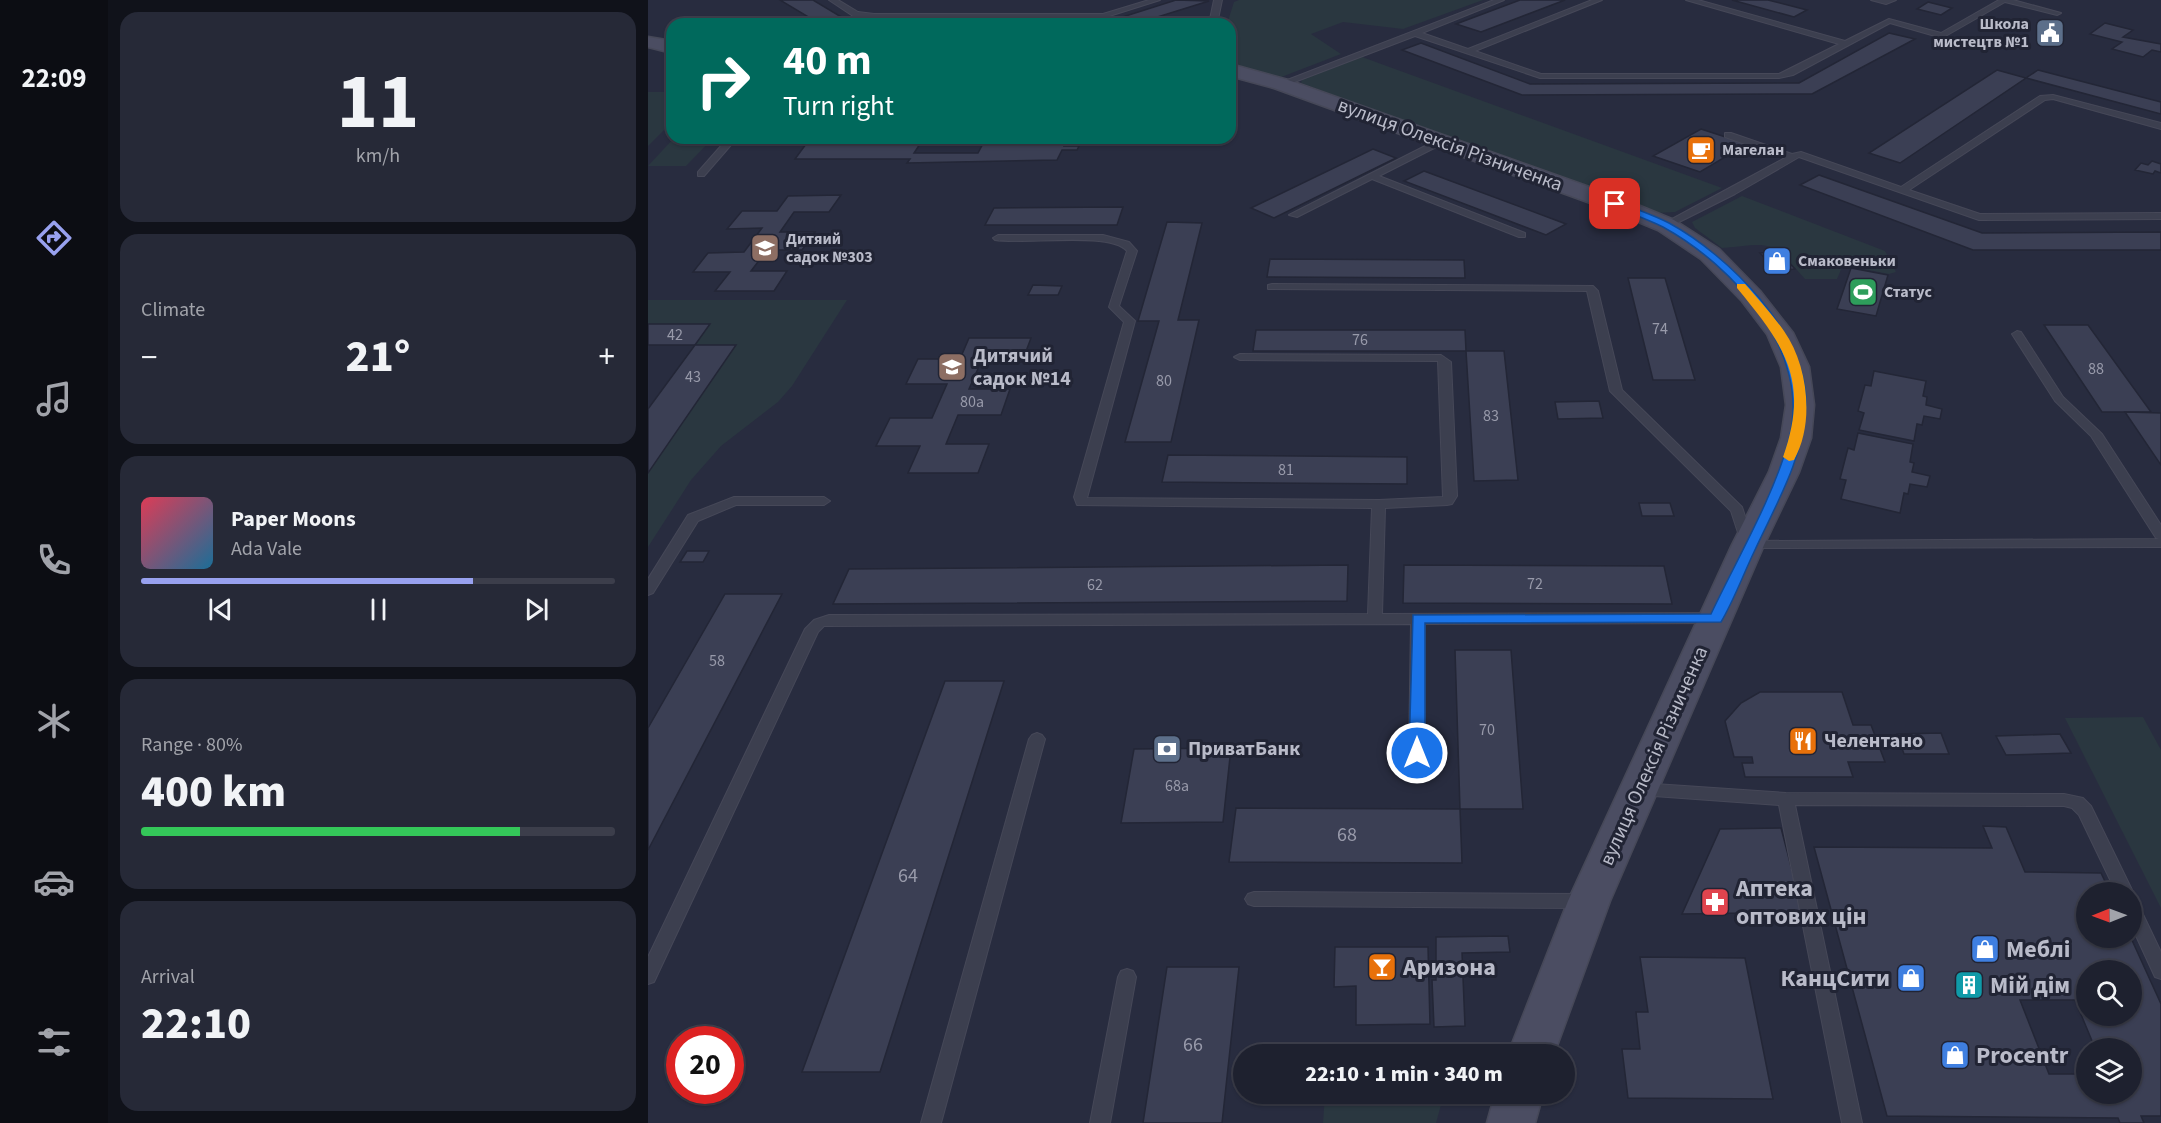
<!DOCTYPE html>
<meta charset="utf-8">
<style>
body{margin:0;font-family:"Source Sans 3",sans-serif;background:#262937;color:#f1f3f6;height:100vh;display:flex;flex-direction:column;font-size:22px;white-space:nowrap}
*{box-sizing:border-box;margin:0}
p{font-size:20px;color:#a1a3aa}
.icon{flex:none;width:33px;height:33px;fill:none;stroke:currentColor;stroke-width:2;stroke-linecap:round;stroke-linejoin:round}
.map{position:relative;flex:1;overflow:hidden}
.details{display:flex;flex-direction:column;gap:12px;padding:12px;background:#10121a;width:540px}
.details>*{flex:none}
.hud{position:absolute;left:18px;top:18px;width:570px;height:126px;border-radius:18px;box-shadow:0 2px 4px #0004,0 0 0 2px #3c3e4b;background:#00695c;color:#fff;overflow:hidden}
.needle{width:39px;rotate:269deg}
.buttons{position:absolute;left:1428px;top:882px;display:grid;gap:12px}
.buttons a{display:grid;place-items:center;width:66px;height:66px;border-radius:50%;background:#1e212f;box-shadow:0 2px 4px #0004,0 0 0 2px #3c3e4b;font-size:30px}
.speed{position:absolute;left:18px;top:1026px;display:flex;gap:12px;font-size:30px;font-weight:700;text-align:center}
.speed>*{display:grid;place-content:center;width:78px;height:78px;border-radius:50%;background:#1e212f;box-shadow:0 2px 4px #0004,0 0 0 2px #3c3e4b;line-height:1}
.speed .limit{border:9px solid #d22;background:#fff;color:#111}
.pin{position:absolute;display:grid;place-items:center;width:51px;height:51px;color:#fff;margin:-26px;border-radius:12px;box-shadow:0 3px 9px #0006}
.me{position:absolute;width:66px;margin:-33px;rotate:0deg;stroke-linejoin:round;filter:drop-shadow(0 0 4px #0008)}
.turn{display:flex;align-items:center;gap:21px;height:126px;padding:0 18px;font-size:27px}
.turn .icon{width:78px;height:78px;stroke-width:2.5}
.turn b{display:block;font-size:42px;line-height:51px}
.big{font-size:45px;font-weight:800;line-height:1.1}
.details .widget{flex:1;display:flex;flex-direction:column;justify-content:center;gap:9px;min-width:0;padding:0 21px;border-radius:18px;background:#262937}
.details .dial{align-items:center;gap:0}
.dial b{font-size:78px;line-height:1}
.song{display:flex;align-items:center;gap:18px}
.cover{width:72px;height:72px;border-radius:9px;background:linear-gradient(135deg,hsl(350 70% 55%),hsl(200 70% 35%))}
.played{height:6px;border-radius:3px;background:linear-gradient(90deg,#98a1ef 70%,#3c3e4b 70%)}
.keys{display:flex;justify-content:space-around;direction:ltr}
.heat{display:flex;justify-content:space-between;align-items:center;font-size:33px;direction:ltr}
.charge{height:9px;border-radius:4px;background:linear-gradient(90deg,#34c759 80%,#3c3e4b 0)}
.trip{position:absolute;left:585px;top:1044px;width:342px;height:60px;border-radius:30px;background:#1e212f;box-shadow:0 2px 4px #0004,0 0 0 2px #3c3e4b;font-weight:800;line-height:60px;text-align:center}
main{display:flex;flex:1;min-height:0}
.menu{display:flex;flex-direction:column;width:108px;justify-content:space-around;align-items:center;background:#0c0d13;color:#a1a3aa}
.menu .icon{width:42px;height:42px}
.menu .on{color:#98a1ef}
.menu b{font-size:27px;color:#f1f3f6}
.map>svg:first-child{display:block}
.green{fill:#2a3740}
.building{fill:#3b3f54;stroke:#232636;stroke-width:1.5;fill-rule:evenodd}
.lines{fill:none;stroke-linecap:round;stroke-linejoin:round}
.lane-casing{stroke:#464858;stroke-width:2}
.secondary-casing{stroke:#464858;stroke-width:3}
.lane{fill:#3c3f4f;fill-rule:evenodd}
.secondary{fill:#4b4d62;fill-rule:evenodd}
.route{fill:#1a73e8;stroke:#114b97;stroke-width:1.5}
.slow{fill:#f59e0b}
.labels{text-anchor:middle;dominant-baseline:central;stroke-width:6;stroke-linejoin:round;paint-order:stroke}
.far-poi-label{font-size:16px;font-weight:bold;fill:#b9bbc9;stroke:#212434;text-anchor:start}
.number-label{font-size:16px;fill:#989aaa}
.street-label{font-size:20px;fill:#b9bbc9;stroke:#212434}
.poi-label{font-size:20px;font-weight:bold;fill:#b9bbc9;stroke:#212434;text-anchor:start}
.near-number-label{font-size:20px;fill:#989aaa}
.near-poi-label{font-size:24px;font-weight:bold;fill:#b9bbc9;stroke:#212434;text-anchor:start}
</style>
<main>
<nav class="menu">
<b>22:09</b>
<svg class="icon on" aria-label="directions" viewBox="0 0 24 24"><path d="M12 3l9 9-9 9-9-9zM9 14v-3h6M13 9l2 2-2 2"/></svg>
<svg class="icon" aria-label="music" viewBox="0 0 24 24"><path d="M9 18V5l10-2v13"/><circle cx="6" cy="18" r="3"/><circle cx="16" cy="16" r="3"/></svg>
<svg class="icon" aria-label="phone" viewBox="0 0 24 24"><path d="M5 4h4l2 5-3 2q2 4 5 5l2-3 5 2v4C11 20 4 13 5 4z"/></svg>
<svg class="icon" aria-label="climate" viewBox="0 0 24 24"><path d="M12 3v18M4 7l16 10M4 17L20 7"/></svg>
<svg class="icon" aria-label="car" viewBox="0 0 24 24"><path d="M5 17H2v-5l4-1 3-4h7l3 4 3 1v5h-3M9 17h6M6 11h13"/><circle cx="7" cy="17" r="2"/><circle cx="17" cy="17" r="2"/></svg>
<svg class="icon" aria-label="filters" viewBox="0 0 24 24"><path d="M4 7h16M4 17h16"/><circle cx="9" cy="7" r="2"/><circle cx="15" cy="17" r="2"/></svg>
</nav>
<section class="details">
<div class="widget dial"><b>11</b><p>km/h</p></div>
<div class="widget"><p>Climate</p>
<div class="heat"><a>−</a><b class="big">21°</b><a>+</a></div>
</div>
<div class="widget">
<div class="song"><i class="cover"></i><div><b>Paper Moons</b><p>Ada Vale</p></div></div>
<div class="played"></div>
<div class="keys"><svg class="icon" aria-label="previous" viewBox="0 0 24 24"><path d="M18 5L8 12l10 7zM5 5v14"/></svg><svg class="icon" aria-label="pause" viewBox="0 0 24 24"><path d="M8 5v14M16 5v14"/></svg><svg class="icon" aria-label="next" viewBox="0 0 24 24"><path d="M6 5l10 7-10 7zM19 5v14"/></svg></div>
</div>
<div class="widget"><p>Range · 80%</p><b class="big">400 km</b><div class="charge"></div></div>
<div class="widget"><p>Arrival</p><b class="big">22:10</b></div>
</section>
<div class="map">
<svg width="1513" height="1123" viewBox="0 0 1513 1123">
<rect width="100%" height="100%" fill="#282c3f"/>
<!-- green -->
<g class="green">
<polygon points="591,0 835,0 755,29 695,22 663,34 693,54 623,81 582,65 582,24 579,24 586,2"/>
<polygon points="714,57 1074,188 1027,212 1008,213 653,83 654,80"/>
<polygon points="0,92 24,92 24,122 0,146"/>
<polygon points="26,138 65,138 38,166 0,166"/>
<path d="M1094 196 1237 251 1248 272 1241 274 1195 265 1189 279H1157C1121 239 1127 243 1074 248L1047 228 1044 222Z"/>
<polygon points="0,300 199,300 144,386 130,402 73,446 43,480 0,547 0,473 88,345 47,345 62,324 0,324"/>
<polygon points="1495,717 1513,750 1513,908 1417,718"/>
<polygon points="677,1094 796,1094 788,1123 675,1123"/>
</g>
<!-- building -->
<g class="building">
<polygon points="132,0 165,0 200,21 194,24 172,24"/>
<polygon points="528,0 561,1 487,24 194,24 200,21 462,21"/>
<polygon points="872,0 917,0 833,32 808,24"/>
<polygon points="1084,0 1120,0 1159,10 1146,17"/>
<polygon points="1280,2 1304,8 1293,15 1269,9"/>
<polygon points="1457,23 1485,30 1475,37 1513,44 1513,52 1504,50 1495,57 1464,49 1474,42 1442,34"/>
<polygon points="1241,33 1267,39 1164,94 874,95 754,50 773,43 882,84 1151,83"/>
<polygon points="1349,70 1378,78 1252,163 1221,153"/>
<polygon points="1390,70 1513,102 1513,114 1378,78"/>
<polygon points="1053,129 1099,144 1052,172 1005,156"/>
<polygon points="249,138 276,138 266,153 330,153 338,138 419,138 416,146 431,146 429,150 414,150 409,160 259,163 262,159 147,159 158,144 245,144"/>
<polygon points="725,149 748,158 626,218 603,208"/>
<polygon points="1504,161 1513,164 1513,173 1507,171 1505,174 1487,170 1493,163 1500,165"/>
<polygon points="776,171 918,224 898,235 756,181"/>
<polygon points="1171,175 1334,233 1513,232 1513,250 1325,250 1152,185"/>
<polygon points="193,195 181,212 146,212 132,232 167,232 154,250 119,250 103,271 139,271 126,291 67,291 82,272 45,272 60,253 96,252 114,228 79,229 94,211 129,211 140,196"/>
<polygon points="475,207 469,225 337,225 346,208"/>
<polygon points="519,222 554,223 530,320 551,320 523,442 477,442 511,321 490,321"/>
<polygon points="1130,251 1147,269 1129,271 1112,253"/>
<polygon points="622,259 816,260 817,278 619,277"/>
<polygon points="1203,268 1240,275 1228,316 1189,309"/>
<polygon points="980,278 1017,278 1047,380 1005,380"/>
<polygon points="385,285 414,286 410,295 380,295"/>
<polygon points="0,324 62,324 47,345 0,345"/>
<polygon points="1396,325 1440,325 1503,412 1454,412"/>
<polygon points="608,330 817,330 818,351 605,351"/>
<polygon points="321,338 383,338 374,362 333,362 321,389 362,389 353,415 310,415 298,444 341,444 330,473 260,473 272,446 228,446 242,418 284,418 299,384 258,384 270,359 312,359"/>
<polygon points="47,345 88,345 0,473 0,409"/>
<polygon points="818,351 856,351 870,480 826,481"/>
<polygon points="1226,371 1278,381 1275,396 1279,397 1278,405 1294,409 1292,419 1276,416 1274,425 1269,424 1266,441 1211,430 1216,413 1210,411 1217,385 1223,386"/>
<polygon points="951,401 955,418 910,419 907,402"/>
<polygon points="1477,412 1513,413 1513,465"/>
<polygon points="1210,433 1265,444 1262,462 1266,463 1264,472 1282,476 1279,487 1262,484 1260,494 1256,493 1252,513 1193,499 1198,480 1192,479 1200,448 1206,450"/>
<polygon points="520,455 759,457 759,484 514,482"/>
<polygon points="991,503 1022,503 1026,516 994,516"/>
<polygon points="39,551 61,551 55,562 32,562"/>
<polygon points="700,565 699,601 185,604 201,569"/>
<polygon points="756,565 1016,566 1024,604 755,603"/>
<polygon points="77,594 134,594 0,850 0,728"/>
<polygon points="807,650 863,650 875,809 812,809"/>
<polygon points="297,681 356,681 232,1072 154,1072"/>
<polygon points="1112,692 1194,692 1205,725 1223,725 1237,762 1200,762 1205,777 1097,777 1094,763 1105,763 1104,757 1086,757 1077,721 1093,703"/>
<polygon points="1293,733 1301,754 1256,754 1249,734"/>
<polygon points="1412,734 1423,753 1358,755 1348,736"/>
<polygon points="583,748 575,822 473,823 486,749"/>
<polygon points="588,808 812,809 814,863 581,862"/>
<path d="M1335 826 1358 827 1377 872 1453 873 1462 892H1438V938H1483L1513 1004V1116H1493L1496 1123H1472L1470 1118 1239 1116 1166 847 1344 848ZM1438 970H1484V1016H1438ZM1372 1000H1427L1447 1048H1484V1094H1438V1074H1401Z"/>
<polygon points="1133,828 1155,912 1034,914 1072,829"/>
<polygon points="860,936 862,952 814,953 817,1026 786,1027 784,980 788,980 788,937"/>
<polygon points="687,947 780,947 782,1024 708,1025 708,986 686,987"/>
<polygon points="992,957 1097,958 1125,1099 980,1098 974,1049 992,1049 988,1012 1000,1012"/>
<polygon points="519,967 591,967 574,1123 495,1123"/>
</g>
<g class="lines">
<!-- lane casing -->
<g class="lane-casing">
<g id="lane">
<polygon points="181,0 190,0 210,12 226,14 455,14 501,0 512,0 455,18 226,18 205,16"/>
<polygon points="566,0 574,0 569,24 561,24"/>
<polygon points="846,0 856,0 774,33 820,49 944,0 954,0 827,51 893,74 1131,74 1191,44 1038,0 1050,0 1197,41 1241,19 1293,33 1351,0 1365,0 1413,13 1409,15 1357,2 1294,38 1242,23 1145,75 1131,78 892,78 767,36 636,86 629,84"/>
<polygon points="1223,0 1248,0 1238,4"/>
<polygon points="1405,95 1513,123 1513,129 1405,99 1397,100 1261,190 1332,214 1513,213 1513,219 1331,220 1151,157 1087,194 1021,227 1013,225 1137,158 1077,137 1077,133 1083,133 1144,154 1153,152 1253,187 1392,96"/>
<polygon points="80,138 89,138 56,176 50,176 50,172"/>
<polygon points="793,138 797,141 796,143 731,176 877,233 877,237 871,237 724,179 649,217 641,215"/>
<path d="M350 235H455L481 242 489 251 471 306 487 321 439 498 731 500 795 497 790 361 592 360 586 357 592 354 793 355 803 362 809 496 804 504 799 505 737 508 734 614 1068 613 1075 618 1068 623 777 624V753L775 757 769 759 763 757 761 753 763 624 176 626 170 632 6 982 0 984V957L157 629 166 620 181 615 720 614 724 508 429 505 426 497 476 322 461 307 479 251C462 231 375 245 347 240L345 238Z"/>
<polygon points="624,284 945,286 950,291 974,390 1094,507 1105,541 1511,539 1508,538 1443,436 1407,401 1364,334 1369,331 1373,332 1415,397 1454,434 1513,525 1513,547 1095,548 1083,511 962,391 939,291 620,289 620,285"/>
<polygon points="86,497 176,497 182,501 176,505 88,505 50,521 5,593 0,595 0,579 40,515"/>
<polygon points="389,733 394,735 397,739 293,1123 273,1123 381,739 384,735"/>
<polygon points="992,783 1138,793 1416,794 1435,798 1443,806 1485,892 1484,894 1484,892 1468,892 1431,815 1424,808 1416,806 1147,805 1214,1123 1194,1123 1131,805 992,795 986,793 984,789 986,785"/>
<polygon points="606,892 937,894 943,896 946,901 943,906 937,908 606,906 600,904 597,899 600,894"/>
<polygon points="1484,902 1490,904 1513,952 1513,979 1507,977 1484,927"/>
<polygon points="479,969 485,971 488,977 462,1123 442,1123 470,977 473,971"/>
</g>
</g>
<!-- secondary casing -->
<g class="secondary-casing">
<g id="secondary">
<polygon points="0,37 24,41 24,53 0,47"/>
<polygon points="582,64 640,80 975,199 1026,220 1071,249 1112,291 1145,333 1161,367 1166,405 1163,438 1151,472 1116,545 962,901 906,1054 860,1054 920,901 1084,545 1121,472 1133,438 1138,405 1133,367 1119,334 1094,301 1053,259 1010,230 959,209 626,88 582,76"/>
<polygon points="847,1094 895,1094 887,1123 839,1123"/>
</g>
</g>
<!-- lane -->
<use href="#lane" class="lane"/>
<!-- secondary -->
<use href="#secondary" class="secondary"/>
</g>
<!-- route -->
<path class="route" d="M964 202H971C987 209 1006 215 1021 223 1080 255 1160 334 1158 406 1156 458 1127 506 1106 552 1095 575 1086 600 1073 622L777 623V753L769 759 763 757 761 753 765 615 1063 614C1088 561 1127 494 1141 439 1164 352 1086 266 1015 227 999 219 981 213 964 206Z"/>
<!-- slow -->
<path class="slow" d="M1089 284H1097C1110 299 1124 314 1136 331 1160 365 1167 423 1146 460L1141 461 1135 457C1162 381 1137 346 1089 288Z"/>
<!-- icons -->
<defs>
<g id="civic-square" transform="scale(1.5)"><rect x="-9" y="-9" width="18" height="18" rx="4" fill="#5c6f8a" stroke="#212434"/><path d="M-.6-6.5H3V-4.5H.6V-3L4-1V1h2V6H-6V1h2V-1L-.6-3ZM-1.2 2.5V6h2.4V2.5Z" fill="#fff"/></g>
<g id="cafe-square" transform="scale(1.5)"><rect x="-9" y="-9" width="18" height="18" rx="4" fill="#e8710a" stroke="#212434"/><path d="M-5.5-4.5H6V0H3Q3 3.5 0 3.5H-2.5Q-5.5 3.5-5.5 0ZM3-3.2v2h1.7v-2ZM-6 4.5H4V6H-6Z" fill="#fff"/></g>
<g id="school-square" transform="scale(1.5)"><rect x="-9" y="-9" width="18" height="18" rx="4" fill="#8d6e63" stroke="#212434"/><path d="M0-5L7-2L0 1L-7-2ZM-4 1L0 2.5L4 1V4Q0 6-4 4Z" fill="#fff"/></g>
<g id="shop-square" transform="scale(1.5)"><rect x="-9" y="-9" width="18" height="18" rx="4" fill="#3f7fe0" stroke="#212434"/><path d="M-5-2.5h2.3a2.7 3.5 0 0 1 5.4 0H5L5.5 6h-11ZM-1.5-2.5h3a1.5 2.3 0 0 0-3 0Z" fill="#fff"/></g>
<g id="stadium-square" transform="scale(1.5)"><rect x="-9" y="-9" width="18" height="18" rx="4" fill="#2e9e5b" stroke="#212434"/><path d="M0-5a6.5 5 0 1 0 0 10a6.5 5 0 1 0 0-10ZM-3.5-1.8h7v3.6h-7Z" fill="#fff"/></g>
<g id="restaurant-square" transform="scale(1.5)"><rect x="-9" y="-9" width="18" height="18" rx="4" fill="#e8710a" stroke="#212434"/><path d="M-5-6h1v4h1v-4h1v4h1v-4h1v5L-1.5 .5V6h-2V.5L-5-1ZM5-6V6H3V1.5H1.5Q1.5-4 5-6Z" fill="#fff"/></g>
<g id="bank-square" transform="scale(1.5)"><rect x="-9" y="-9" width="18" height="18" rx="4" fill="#5c6f8a" stroke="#212434"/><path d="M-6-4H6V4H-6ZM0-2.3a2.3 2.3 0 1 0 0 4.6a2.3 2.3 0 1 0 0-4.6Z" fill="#fff"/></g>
<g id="pharmacy-square" transform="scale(1.5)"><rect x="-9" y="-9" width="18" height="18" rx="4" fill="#e0444e" stroke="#212434"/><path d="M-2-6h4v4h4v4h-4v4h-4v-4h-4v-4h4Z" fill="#fff"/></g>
<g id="bar-square" transform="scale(1.5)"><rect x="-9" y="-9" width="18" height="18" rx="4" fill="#e8710a" stroke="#212434"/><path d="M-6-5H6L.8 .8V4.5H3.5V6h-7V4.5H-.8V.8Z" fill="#fff"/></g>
<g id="building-square" transform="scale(1.5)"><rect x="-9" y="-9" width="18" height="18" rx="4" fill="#0f9aa8" stroke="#212434"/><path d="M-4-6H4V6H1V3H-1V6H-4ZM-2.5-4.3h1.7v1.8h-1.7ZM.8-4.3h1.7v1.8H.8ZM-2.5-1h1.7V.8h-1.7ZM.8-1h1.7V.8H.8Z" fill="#fff"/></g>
</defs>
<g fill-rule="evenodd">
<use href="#civic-square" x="1402" y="33"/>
<use href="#cafe-square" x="1053" y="150"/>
<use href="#school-square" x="117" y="248"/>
<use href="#shop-square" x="1129" y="261"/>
<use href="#stadium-square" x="1215" y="292"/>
<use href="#school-square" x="304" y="367"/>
<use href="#restaurant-square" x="1155" y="741"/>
<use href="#bank-square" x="519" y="749"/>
<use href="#pharmacy-square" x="1067" y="902"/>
<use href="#shop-square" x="1337" y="949"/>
<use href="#bar-square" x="734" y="967"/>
<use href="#shop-square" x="1263" y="978"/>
<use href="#building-square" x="1321" y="985"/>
<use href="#shop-square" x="1307" y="1055"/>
</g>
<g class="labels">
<!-- far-poi labels -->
<g class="far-poi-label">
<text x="1381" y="24" text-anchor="end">Школа<tspan x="1381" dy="18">мистецтв №1</tspan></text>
<text x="1074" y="150">Магелан</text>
<text x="138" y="239">Дитяий<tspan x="138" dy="18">садок №303</tspan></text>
<text x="1150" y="261">Смаковеньки</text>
<text x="1236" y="292">Статус</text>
</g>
<!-- number labels -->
<g class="number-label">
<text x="1012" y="329">74</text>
<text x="27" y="335">42</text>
<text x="712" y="340">76</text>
<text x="1448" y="369">88</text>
<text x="45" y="377">43</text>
<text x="516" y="381">80</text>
<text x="324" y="402">80а</text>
<text x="843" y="416">83</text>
<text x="638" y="470">81</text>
<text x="887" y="584">72</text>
<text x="447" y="585">62</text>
<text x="69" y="661">58</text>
<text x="839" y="730">70</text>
<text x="529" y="786">68а</text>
</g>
<!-- street labels -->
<g class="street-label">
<text transform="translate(802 145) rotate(20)">вулиця Олексія Різниченка</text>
<text transform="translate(1006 756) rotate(-66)">вулиця Олексія Різниченка</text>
</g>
<!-- poi labels -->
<g class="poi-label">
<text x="325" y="356">Дитячий<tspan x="325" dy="23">садок №14</tspan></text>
<text x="1176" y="741">Челентано</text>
<text x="540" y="749">ПриватБанк</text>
</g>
<!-- near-number labels -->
<g class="near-number-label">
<text x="699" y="835">68</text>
<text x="260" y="876">64</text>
<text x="545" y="1045">66</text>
</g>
<!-- near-poi labels -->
<g class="near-poi-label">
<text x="1088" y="888">Аптека<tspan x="1088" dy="28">оптових цін</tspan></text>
<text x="1358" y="949">Меблі</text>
<text x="755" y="967">Аризона</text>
<text x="1242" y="978" text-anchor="end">КанцСити</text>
<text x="1342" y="985">Мій дім</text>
<text x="1328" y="1055">Procentr</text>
</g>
</g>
</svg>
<div class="buttons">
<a><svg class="needle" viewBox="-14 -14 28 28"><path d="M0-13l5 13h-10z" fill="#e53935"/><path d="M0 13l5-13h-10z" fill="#a1a3aa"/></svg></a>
<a><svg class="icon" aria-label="search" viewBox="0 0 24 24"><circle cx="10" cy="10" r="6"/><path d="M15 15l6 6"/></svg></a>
<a><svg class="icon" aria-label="layers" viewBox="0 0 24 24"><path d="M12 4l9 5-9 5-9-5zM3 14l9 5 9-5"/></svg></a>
</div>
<div class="speed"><div class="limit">20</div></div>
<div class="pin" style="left:967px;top:204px;background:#d93025"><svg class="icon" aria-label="arrive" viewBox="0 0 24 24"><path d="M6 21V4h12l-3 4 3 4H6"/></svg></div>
<svg class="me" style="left:769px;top:753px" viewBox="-20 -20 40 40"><circle r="17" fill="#1a73e8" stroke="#fff" stroke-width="3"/><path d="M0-11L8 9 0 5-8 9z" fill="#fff"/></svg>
<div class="trip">22:10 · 1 min · 340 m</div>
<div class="hud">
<div class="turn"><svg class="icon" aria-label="right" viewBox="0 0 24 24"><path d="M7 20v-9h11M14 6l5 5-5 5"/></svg><div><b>40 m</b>Turn right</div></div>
</div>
</div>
</main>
